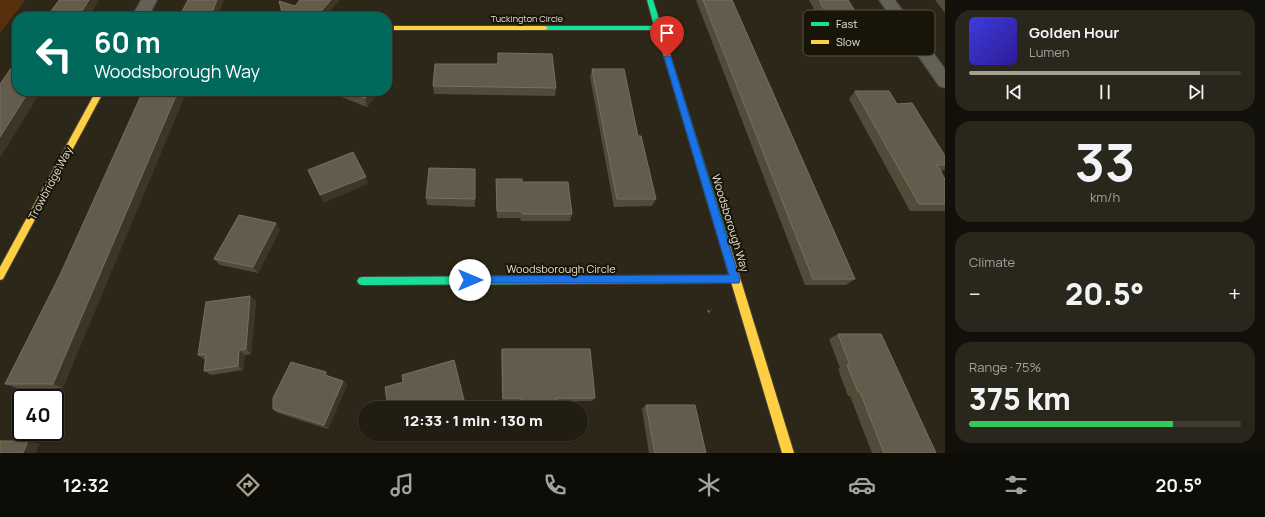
<!DOCTYPE html>
<meta charset="utf-8">
<style>
body{margin:0;font-family:Manrope,sans-serif;background:#29261b;color:#f1f3f6;height:100vh;display:flex;flex-direction:column;font-size:15px;white-space:nowrap}
*{box-sizing:border-box;margin:0}
p{font-size:13px;color:#a2a29f}
.icon{flex:none;width:22px;height:22px;fill:none;stroke:currentColor;stroke-width:2;stroke-linecap:round;stroke-linejoin:round}
.map{position:relative;flex:1;overflow:hidden}
.side{display:flex;flex-direction:column;gap:10px;padding:10px;background:#12100a;width:320px}
.side>*{flex:none}
.hud{position:absolute;left:12px;top:12px;width:380px;height:84px;border-radius:16px;box-shadow:0 1px 3px #0004,0 0 0 1px #3e3b32;background:#00695c;color:#fff;overflow:hidden}
.speed{position:absolute;left:12px;top:389px;display:flex;gap:8px;font-size:20px;font-weight:700;text-align:center}
.speed>*{display:grid;place-content:center;width:52px;height:52px;border-radius:50%;background:#211d12;box-shadow:0 1px 3px #0004,0 0 0 1px #3e3b32;line-height:1}
.speed .limit{border:2px solid #111;border-radius:6px;background:#fff;color:#111}
.pin{position:absolute;display:grid;place-items:center;width:34px;height:34px;color:#fff;margin:-41px -17px;border-radius:50% 50% 50% 0;rotate:-45deg;box-shadow:0 0 4px #0007}
.pin .icon{rotate:45deg}
.me{position:absolute;width:44px;margin:-22px;rotate:90deg;stroke-linejoin:round;filter:drop-shadow(0 0 3px #0008)}
.turn{display:flex;align-items:center;gap:14px;height:84px;padding:0 16px;font-size:18px}
.turn .icon{width:52px;height:52px;stroke-width:2.5}
.turn b{display:block;font-size:28px;line-height:34px}
.big{font-size:30px;font-weight:800;line-height:1.1}
.side .tile{flex:1;display:flex;flex-direction:column;justify-content:center;gap:6px;min-width:0;padding:0 14px;border-radius:16px;background:#29261b}
.side .dial{align-items:center;gap:0}
.dial b{font-size:52px;line-height:1}
.song{display:flex;align-items:center;gap:12px}
.cover{width:48px;height:48px;border-radius:6px;background:linear-gradient(135deg,hsl(240 70% 55%),hsl(250 70% 35%))}
.played{height:4px;border-radius:2px;background:linear-gradient(90deg,#a5a090 85%,#3e3b32 85%)}
.keys{display:flex;justify-content:space-around;direction:ltr}
.heat{display:flex;justify-content:space-between;align-items:center;font-size:22px;direction:ltr}
.charge{height:6px;border-radius:3px;background:linear-gradient(90deg,#34c759 75%,#3e3b32 0)}
.trip{position:absolute;left:358px;top:401px;width:230px;height:40px;border-radius:20px;background:#211d12;box-shadow:0 1px 3px #0004,0 0 0 1px #3e3b32;font-weight:800;line-height:40px;text-align:center}
.tabs{display:flex;height:64px;justify-content:space-around;align-items:center;background:#0d0c07;color:#a2a29f}
.tabs .icon{width:28px;height:28px}
.tabs .selected{color:#a5a090}
.tabs b{font-size:18px;color:#f1f3f6}
main{display:flex;flex:1;min-height:0}
.map>svg:first-child{display:block}
.green{fill:#59300c}
.lines{fill:none;stroke-linecap:round;stroke-linejoin:round}
.street-casing{stroke:#464237;stroke-width:2}
.fast-casing{stroke:#464237;stroke-width:2}
.slow-casing{stroke:#464237;stroke-width:2}
.path{stroke:#68655a;stroke-width:3;stroke-dasharray:2 2;stroke-linecap:butt}
.street{fill:#636055;fill-rule:evenodd}
.fast{fill:#16e098;fill-rule:evenodd}
.slow{fill:#ffcf43;fill-rule:evenodd}
.wall{fill:#534b3a}
.shaded-wall{fill:#3d3626}
.building{fill:#635b4b;stroke:#777060}
.route{fill:#1a73e8;stroke:#114b97}
.labels{text-anchor:middle;dominant-baseline:central;stroke-width:4;stroke-linejoin:round;paint-order:stroke}
.far-street-label{font-size:9px;fill:#e6e1d1;stroke:#181408}
.street-label{font-size:11px;fill:#e6e1d1;stroke:#181408}
.key{fill:#181408;stroke:#565244;stroke-width:1}
.key-label{font-size:11px;fill:#e6e1d1}
</style>
<main>
<div class="map">
<svg width="945" height="453" viewBox="0 0 945 453">
<rect width="100%" height="100%" fill="#2c2718"/>
<!-- green -->
<polygon class="green" points="0,0 25,0 0,33"/>
<g class="lines">
<!-- street casing -->
<g class="street-casing">
<g id="street">
<polygon points="141,0 157,0 148,17 132,17"/>
<polygon points="879,0 895,0 945,69 945,88 939,86"/>
</g>
</g>
<!-- fast casing -->
<g class="fast-casing">
<g id="fast">
<polygon points="647,0 653,0 730,245 728,248 725,249 722,248 720,245 656,30 545,30 542,28 545,26 654,26"/>
<polygon points="735,275 738,276 740,279 738,282 735,283 362,285 359,284 357,281 359,278 362,277"/>
</g>
</g>
<!-- slow casing -->
<g class="slow-casing">
<g id="slow">
<polygon points="394,26 545,26 548,28 545,30 394,30"/>
<polygon points="96,91 104,91 3,279 0,280 0,267"/>
<polygon points="725,241 728,242 730,245 794,453 782,453 720,245 722,242"/>
</g>
</g>
<!-- path -->
<polyline class="path" points="708,312 711,309"/>
<!-- street -->
<use href="#street" class="street"/>
<!-- fast -->
<use href="#fast" class="fast"/>
<!-- slow -->
<use href="#slow" class="slow"/>
</g>
<!-- wall -->
<g class="wall">
<polygon points="696,0 732,0 855,279 846,285 805,285"/>
<polygon points="809,0 848,0 873,39 866,48 835,48"/>
<polygon points="935,0 945,0 945,13"/>
<polygon points="498,53 556,88 555,96 434,94 433,86 497,64"/>
<polygon points="592,69 638,136 656,199 652,206 614,207 590,77"/>
<polygon points="326,91 380,91 367,107"/>
<polygon points="855,91 897,104 945,156 945,169 941,172 945,179 945,211 910,211 849,99"/>
<polygon points="475,169 475,207 427,205 426,198"/>
<polygon points="496,179 522,182 572,214 570,221 521,221 520,218 497,218 496,187"/>
<polygon points="280,230 258,273 220,265 214,259"/>
<polygon points="59,277 63,388 17,388 5,384"/>
<polygon points="250,296 256,301 251,354 245,355 243,370 211,375 204,371 205,360 198,355"/>
<polygon points="838,334 936,453 872,453 850,396 848,396 838,369 840,368 829,339"/>
<polygon points="502,349 595,398 592,401 557,401 558,408 520,408 520,401 502,401 501,354"/>
<polygon points="330,377 343,381 347,385 328,429 278,413 273,409"/>
<polygon points="646,405 706,453 649,453 642,409"/>
</g>
<!-- shaded-wall -->
<g class="shaded-wall">
<polygon points="89,0 99,0 89,17 78,17"/>
<polygon points="217,0 224,0 217,17 210,17"/>
<polygon points="331,0 340,0 325,17 316,17"/>
<polygon points="29,91 41,91 0,158 0,137"/>
<polygon points="178,91 187,91 63,388 53,384"/>
<polygon points="371,91 380,91 367,107 365,98"/>
<polygon points="366,177 368,184 323,203 320,195"/>
<polygon points="276,223 280,230 258,273 253,267"/>
<polygon points="250,296 256,301 251,354 246,349"/>
<polygon points="239,350 245,355 243,370 238,366"/>
<polygon points="326,372 330,377 325,375"/>
<polygon points="343,381 347,385 328,429 324,425"/>
<polygon points="28,441 40,444 36,453 23,453"/>
</g>
<!-- building -->
<g class="building">
<polygon points="59,0 89,0 78,17 47,17"/>
<polygon points="188,0 217,0 210,17 179,17"/>
<polygon points="300,0 331,0 316,17 283,17 279,1 295,6"/>
<polygon points="703,0 732,0 855,279 813,279"/>
<polygon points="819,0 848,0 873,39 841,39"/>
<polygon points="498,53 552,54 556,88 433,86 435,64 498,64"/>
<polygon points="17,60 17,91 29,91 0,137 0,84"/>
<polygon points="592,69 624,69 638,136 641,136 656,199 617,199"/>
<polygon points="143,91 178,91 53,384 5,384 59,277"/>
<polygon points="345,91 371,91 365,98"/>
<polygon points="855,91 889,91 897,104 912,103 945,156 945,165 937,165 945,179 945,204 919,204"/>
<polygon points="353,152 366,177 320,195 308,170"/>
<polygon points="429,168 475,169 475,199 426,198"/>
<polygon points="496,179 522,179 522,182 568,182 572,214 522,214 521,211 497,211"/>
<polygon points="239,215 276,223 253,267 214,259"/>
<polygon points="250,296 246,349 239,350 238,366 204,371 206,354 198,355 206,302"/>
<polygon points="838,334 881,334 936,453 884,453 860,392 858,392 847,365 850,365"/>
<polygon points="502,349 590,349 595,398 557,398 558,408 522,408 521,398 503,398"/>
<polygon points="454,360 466,408 388,408 385,387 403,382 402,375"/>
<polygon points="291,362 326,372 325,375 343,381 324,425 273,409 273,398"/>
<polygon points="646,405 695,405 706,453 655,453"/>
<polygon points="0,441 28,441 23,453 0,453"/>
</g>
<!-- route -->
<polygon class="route" points="667,55 671,57 740,280 739,283 466,283 465,280 466,277 470,276 729,275 664,57"/>
<g class="labels">
<!-- far-street labels -->
<g class="far-street-label">
<text x="527" y="18">Tuckington Circle</text>
</g>
<!-- street labels -->
<g class="street-label">
<text transform="translate(50 183) rotate(-62)">Trowbridge Way</text>
<text transform="translate(731 223) rotate(73)">Woodsborough Way</text>
<text x="561" y="268">Woodsborough Circle</text>
</g>
</g>
<!-- legend -->
<rect x="803" y="10" width="132" height="46" rx="6" class="key"/>
<rect x="811" y="22" width="18" height="4" fill="#16e098"/>
<rect x="811" y="40" width="18" height="4" fill="#ffcf43"/>
<g class="key-label">
<text x="836" y="28">Fast</text>
<text x="836" y="46">Slow</text>
</g>
</svg>
<div class="speed"><div class="limit">40</div></div>
<div class="pin" style="left:667px;top:57px;background:#d93025"><svg class="icon" aria-label="arrive" viewBox="0 0 24 24"><path d="M6 21V4h12l-3 4 3 4H6"/></svg></div>
<svg class="me" style="left:470px;top:280px" viewBox="-20 -20 40 40"><circle r="19" fill="#fff"/><path d="M0-13L10 11 0 6-10 11z" fill="#1a73e8"/></svg>
<div class="trip">12:33 · 1 min · 130 m</div>
<div class="hud">
<div class="turn"><svg class="icon" aria-label="left" viewBox="0 0 24 24"><path d="M17 20v-9H6M10 6l-5 5 5 5"/></svg><div><b>60 m</b>Woodsborough Way</div></div>
</div>
</div>
<section class="side">
<div class="tile">
<div class="song"><i class="cover"></i><div><b>Golden Hour</b><p>Lumen</p></div></div>
<div class="played"></div>
<div class="keys"><svg class="icon" aria-label="previous" viewBox="0 0 24 24"><path d="M18 5L8 12l10 7zM5 5v14"/></svg><svg class="icon" aria-label="pause" viewBox="0 0 24 24"><path d="M8 5v14M16 5v14"/></svg><svg class="icon" aria-label="next" viewBox="0 0 24 24"><path d="M6 5l10 7-10 7zM19 5v14"/></svg></div>
</div>
<div class="tile dial"><b>33</b><p>km/h</p></div>
<div class="tile"><p>Climate</p>
<div class="heat"><a>−</a><b class="big">20.5°</b><a>+</a></div>
</div>
<div class="tile"><p>Range · 75%</p><b class="big">375 km</b><div class="charge"></div></div>
</section>
</main>
<nav class="tabs">
<b>12:32</b>
<svg class="icon selected" aria-label="directions" viewBox="0 0 24 24"><path d="M12 3l9 9-9 9-9-9zM9 14v-3h6M13 9l2 2-2 2"/></svg>
<svg class="icon" aria-label="music" viewBox="0 0 24 24"><path d="M9 18V5l10-2v13"/><circle cx="6" cy="18" r="3"/><circle cx="16" cy="16" r="3"/></svg>
<svg class="icon" aria-label="phone" viewBox="0 0 24 24"><path d="M5 4h4l2 5-3 2q2 4 5 5l2-3 5 2v4C11 20 4 13 5 4z"/></svg>
<svg class="icon" aria-label="climate" viewBox="0 0 24 24"><path d="M12 3v18M4 7l16 10M4 17L20 7"/></svg>
<svg class="icon" aria-label="car" viewBox="0 0 24 24"><path d="M5 17H2v-5l4-1 3-4h7l3 4 3 1v5h-3M9 17h6M6 11h13"/><circle cx="7" cy="17" r="2"/><circle cx="17" cy="17" r="2"/></svg>
<svg class="icon" aria-label="filters" viewBox="0 0 24 24"><path d="M4 7h16M4 17h16"/><circle cx="9" cy="7" r="2"/><circle cx="15" cy="17" r="2"/></svg>
<b>20.5°</b>
</nav>
